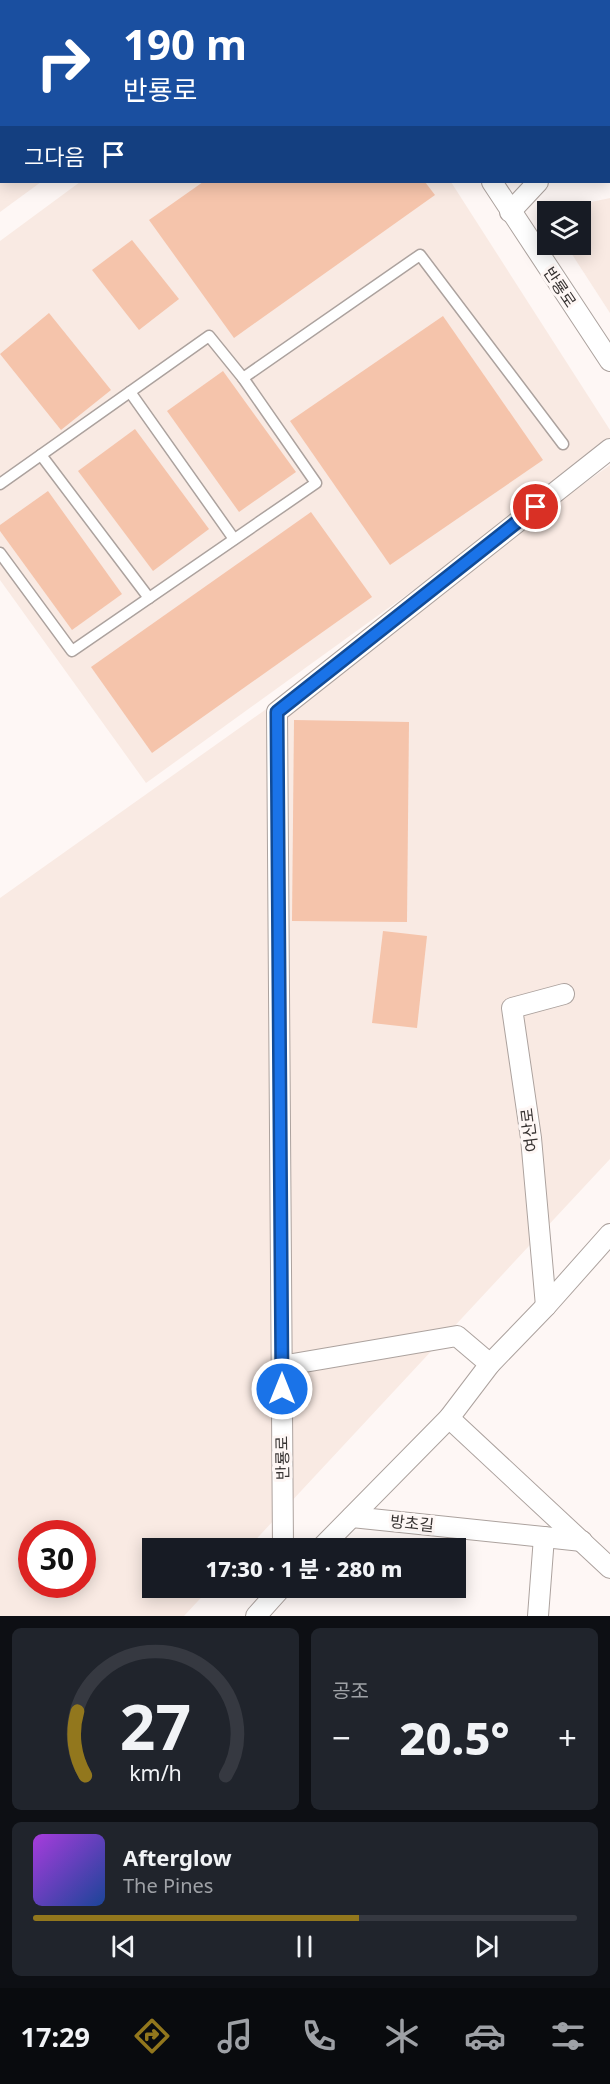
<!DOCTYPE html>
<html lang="ko">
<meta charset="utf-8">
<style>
body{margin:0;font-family:"Noto Sans","Noto Sans KR",sans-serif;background:#20242c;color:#f1f3f6;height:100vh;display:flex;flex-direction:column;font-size:22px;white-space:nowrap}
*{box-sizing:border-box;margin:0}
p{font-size:20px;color:#9ea1a6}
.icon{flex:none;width:33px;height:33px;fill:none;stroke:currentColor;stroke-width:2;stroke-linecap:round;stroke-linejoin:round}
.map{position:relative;height:1616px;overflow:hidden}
.details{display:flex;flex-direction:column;gap:12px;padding:12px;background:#0d0f14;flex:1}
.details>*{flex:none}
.guide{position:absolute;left:0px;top:0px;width:610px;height:183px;box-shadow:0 3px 15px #0003;background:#1a4fa0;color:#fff;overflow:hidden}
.buttons{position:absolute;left:537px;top:201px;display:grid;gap:12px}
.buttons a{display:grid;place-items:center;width:54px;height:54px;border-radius:0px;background:#171b24;box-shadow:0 3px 15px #0003;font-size:30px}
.speed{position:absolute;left:18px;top:1520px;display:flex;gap:12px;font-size:30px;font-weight:700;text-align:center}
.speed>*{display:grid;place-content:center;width:78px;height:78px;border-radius:50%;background:#171b24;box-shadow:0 3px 15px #0003;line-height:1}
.speed .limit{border:9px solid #d22;background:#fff;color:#111}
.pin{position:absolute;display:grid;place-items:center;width:51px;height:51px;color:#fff;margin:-26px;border:3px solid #fff;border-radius:50%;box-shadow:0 2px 6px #0007}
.me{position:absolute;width:66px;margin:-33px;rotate:0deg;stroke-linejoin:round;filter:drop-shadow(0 0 4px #0008)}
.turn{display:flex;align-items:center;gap:21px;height:126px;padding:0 24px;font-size:27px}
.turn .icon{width:78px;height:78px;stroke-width:2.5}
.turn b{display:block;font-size:42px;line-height:51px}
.then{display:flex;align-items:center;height:57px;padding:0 24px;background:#0003;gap:12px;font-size:22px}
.big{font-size:45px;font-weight:800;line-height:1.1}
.details .tile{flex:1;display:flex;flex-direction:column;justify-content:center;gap:9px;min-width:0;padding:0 21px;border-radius:9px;background:#20242c}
.details .dial{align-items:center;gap:0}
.dial svg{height:156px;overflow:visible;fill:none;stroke:#363941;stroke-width:7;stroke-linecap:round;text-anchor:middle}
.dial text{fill:#f1f3f6;stroke:none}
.song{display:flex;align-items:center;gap:18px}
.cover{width:72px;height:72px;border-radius:9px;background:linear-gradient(135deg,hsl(280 70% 55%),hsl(220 70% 35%))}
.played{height:6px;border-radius:3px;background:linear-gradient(90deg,#92771d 60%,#363941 60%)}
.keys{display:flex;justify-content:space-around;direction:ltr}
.heat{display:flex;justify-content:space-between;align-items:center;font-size:33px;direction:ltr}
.details .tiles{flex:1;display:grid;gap:12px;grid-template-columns:1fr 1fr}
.tile:last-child{grid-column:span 2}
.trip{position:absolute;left:142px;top:1538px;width:324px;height:60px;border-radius:0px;background:#171b24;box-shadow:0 3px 15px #0003;font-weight:800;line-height:60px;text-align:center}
.tab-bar{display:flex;height:96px;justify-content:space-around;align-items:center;background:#090b0e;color:#9ea1a6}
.tab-bar .icon{width:42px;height:42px}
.tab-bar .current{color:#92771d}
.tab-bar b{font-size:27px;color:#f1f3f6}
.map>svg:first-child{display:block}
.built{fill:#f9eae3;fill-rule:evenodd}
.building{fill:#f5c4ab}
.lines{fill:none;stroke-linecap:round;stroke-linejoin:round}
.service-casing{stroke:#aca29e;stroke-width:13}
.minor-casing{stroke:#aca29e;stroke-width:22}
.service{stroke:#fff;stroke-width:10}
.minor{stroke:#fff;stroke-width:20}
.route-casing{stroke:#114b97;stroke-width:15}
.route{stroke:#1a73e8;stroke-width:10}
.labels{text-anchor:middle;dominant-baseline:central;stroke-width:6;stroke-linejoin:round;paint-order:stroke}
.street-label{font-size:16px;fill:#373332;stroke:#fef7f5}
</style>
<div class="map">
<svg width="610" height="1616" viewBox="0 0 610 1616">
<rect width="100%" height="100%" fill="#fef7f5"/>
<!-- built -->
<g class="built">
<polygon points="0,64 2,65 2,182 41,182 0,212"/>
<polygon points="80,182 451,182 610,430 610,448 146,783 0,580 0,241"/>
<polygon points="610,198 610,313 566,245 580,244 580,212 548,212 547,217 544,212"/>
<path d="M610 465V1159L248 1548H153V1587H211L184 1616H0V898ZM32 1533H82V1584H32Z"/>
</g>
<!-- building -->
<g class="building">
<polygon points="203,182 425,182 435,195 234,338 149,220"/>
<polygon points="132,240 179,299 139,330 92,270"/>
<polygon points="49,313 111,390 61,430 0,354"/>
<polygon points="443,316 543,460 390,565 290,421"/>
<polygon points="223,371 296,472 239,512 167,411"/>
<polygon points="135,429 209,529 153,571 78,471"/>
<polygon points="48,491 122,594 72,630 0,531 0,525"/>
<polygon points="311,512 372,597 152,753 91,667"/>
<polygon points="294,720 409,722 407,922 292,921"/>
<polygon points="383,931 427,936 417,1028 372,1023"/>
</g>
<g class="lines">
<!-- service casing -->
<g class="service-casing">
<g id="service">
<polyline points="130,392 234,539"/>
<polyline points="41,455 149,598"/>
<polyline points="0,484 209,336 243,378 420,255 563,444"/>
<polyline points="0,553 72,651 316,483 243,378"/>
</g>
</g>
<!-- minor casing -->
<g class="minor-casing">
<g id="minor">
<polyline points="379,0 380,2"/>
<polyline points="395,0 396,2"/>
<polyline points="609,103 610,102"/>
<polyline points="492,182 610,361"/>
<polyline points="510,212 538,182"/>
<polyline points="546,1306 531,1138 512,1008 564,994"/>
<polyline points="281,1366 457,1336 490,1364"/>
<polyline points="449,1418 610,1568"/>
<polyline points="352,1517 582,1541"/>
<polyline points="283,1548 277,712 610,449"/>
<polyline points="321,1548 449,1418 490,1364 546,1306 610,1234"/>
<polyline points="256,1616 282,1587"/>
<polyline points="538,1616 544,1537"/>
</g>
</g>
<!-- service -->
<use href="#service" class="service"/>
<!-- minor -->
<use href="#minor" class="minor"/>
</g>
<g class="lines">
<!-- route casing -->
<g class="route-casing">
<polyline id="route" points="282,1389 277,712 536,507"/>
</g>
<!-- route -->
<use href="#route" class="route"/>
</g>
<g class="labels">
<!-- street labels -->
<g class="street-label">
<text transform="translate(560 287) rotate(56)">반룡로</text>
<text transform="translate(529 1130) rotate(-97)">여산로</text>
<text transform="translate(282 1458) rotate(-91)">반룡로</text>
<text transform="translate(412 1523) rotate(6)">방초길</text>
</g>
</g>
</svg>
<div class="buttons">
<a><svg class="icon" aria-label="layers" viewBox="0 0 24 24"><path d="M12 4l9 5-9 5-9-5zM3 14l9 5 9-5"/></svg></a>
</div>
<div class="speed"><div class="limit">30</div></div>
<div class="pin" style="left:536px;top:507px;background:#d93025"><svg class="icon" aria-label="arrive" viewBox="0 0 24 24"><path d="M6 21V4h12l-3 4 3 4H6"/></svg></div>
<svg class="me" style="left:282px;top:1389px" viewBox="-20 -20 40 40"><circle r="17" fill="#1a73e8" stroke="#fff" stroke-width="3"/><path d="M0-11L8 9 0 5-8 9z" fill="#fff"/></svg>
<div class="trip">17:30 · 1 분 · 280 m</div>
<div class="guide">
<div class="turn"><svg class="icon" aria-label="right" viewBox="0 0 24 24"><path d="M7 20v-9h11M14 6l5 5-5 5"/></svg><div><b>190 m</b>반룡로</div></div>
<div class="then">그다음<svg class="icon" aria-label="arrive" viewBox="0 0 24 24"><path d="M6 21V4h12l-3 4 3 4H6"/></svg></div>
</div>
</div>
<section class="details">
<div class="tiles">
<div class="tile dial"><svg viewBox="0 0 100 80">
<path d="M14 69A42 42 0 1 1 86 69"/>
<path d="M14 69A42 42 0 0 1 10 36" stroke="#92771d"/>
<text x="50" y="56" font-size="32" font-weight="700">27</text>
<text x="50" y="72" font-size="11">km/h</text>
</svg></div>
<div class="tile"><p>공조</p>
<div class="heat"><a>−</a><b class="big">20.5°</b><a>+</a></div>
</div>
<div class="tile">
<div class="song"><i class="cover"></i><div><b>Afterglow</b><p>The Pines</p></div></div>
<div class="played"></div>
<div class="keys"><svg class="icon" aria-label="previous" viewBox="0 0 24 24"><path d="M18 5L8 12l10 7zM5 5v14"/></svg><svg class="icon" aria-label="pause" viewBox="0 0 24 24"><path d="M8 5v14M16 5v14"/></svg><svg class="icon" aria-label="next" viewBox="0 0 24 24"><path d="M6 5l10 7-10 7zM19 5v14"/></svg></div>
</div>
</div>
</section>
<nav class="tab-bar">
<b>17:29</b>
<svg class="icon current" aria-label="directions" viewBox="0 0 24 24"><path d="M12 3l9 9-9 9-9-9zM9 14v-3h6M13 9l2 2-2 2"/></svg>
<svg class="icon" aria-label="music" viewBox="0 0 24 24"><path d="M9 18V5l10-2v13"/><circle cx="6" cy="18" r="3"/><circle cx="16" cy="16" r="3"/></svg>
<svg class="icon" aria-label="phone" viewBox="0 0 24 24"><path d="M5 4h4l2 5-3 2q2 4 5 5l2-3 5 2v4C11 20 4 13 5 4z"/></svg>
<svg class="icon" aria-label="climate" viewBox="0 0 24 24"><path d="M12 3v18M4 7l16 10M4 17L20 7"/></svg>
<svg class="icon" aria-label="car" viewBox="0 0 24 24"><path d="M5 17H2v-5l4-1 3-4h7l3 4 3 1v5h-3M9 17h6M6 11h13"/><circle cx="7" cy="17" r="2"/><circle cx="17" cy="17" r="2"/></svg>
<svg class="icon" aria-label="filters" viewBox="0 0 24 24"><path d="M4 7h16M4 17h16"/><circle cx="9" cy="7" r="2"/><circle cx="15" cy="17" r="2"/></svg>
</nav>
